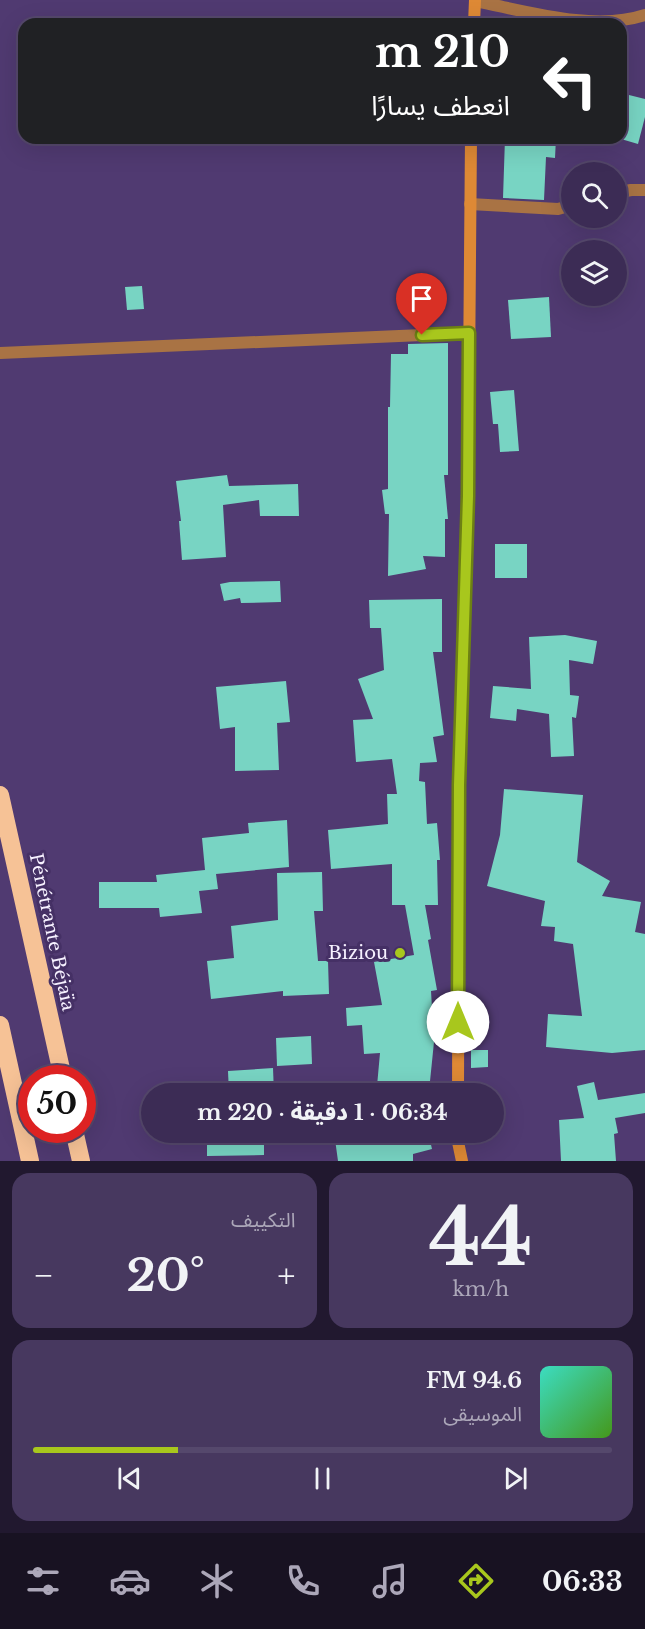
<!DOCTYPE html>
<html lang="ar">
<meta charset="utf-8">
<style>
body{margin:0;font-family:"Libre Baskerville","Noto Sans Arabic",serif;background:#47385f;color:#f1f3f6;direction:rtl;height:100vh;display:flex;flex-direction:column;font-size:22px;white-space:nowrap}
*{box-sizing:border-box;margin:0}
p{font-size:20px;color:#aca7b9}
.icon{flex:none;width:33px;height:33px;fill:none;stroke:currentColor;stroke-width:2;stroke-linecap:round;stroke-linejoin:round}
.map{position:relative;height:1161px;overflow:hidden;direction:ltr}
.sheet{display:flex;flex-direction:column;gap:12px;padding:12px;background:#21182f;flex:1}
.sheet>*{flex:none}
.banner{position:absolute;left:18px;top:18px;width:609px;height:126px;border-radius:18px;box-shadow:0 6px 24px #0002,0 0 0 2px #55486c;direction:rtl;background:#202124;color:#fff;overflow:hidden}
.buttons{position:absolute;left:561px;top:162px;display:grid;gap:12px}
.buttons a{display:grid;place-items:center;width:66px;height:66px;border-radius:50%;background:#3c2c55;box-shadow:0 6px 24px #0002,0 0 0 2px #55486c;font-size:30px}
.speed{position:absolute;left:18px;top:1065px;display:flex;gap:12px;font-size:30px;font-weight:700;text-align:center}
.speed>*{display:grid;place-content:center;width:78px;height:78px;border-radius:50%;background:#3c2c55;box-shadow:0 6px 24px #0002,0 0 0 2px #55486c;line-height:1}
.speed .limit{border:9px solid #d22;background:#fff;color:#111}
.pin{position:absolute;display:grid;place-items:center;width:51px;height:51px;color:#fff;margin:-62px -26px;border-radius:50% 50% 50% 0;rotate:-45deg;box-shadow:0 0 6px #0007}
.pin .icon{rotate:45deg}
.me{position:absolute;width:66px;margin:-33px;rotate:0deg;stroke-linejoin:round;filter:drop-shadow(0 0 4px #0008)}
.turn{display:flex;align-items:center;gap:21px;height:126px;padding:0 18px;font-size:27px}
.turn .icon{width:78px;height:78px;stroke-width:2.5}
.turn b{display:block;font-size:42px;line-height:51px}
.big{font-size:45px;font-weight:800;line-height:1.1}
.sheet .card{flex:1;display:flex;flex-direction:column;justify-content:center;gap:9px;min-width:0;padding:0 21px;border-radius:18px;background:#47385f}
.sheet .dial{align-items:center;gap:0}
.dial b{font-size:78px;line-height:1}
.song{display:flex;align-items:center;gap:18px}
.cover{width:72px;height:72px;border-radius:9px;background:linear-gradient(135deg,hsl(170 70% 55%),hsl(100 70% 35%))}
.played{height:6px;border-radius:3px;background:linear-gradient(90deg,#a8c71d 25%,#55486c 25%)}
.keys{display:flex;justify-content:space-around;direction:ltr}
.heat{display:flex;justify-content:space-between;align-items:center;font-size:33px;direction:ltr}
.sheet .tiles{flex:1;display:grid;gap:12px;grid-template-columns:1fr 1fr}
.card:last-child{grid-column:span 2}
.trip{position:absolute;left:141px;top:1083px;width:363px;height:60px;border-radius:30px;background:#3c2c55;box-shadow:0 6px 24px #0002,0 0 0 2px #55486c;font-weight:800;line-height:60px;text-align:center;direction:rtl}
.tab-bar{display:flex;height:96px;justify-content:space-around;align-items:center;background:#181222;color:#aca7b9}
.tab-bar .icon{width:42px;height:42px}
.tab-bar .current{color:#a8c71d}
.tab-bar b{font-size:27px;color:#f1f3f6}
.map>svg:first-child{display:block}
.building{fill:#78d4c3}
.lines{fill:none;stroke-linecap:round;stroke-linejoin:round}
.minor{stroke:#a97344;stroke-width:12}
.secondary{stroke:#de8935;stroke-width:12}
.motorway{stroke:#f6c296;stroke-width:18}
.route-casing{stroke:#6d8113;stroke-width:15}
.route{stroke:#a8c71d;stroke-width:10}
.poi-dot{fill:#a8c71d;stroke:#453065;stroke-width:2}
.labels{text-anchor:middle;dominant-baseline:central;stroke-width:6;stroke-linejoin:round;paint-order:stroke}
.street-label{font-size:18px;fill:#f6f1ff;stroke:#453065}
.poi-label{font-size:18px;fill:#f6f1ff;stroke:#453065;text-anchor:end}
</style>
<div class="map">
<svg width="645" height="1161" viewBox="0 0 645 1161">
<rect width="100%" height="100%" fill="#503a71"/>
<!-- building -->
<g class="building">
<polygon points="621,93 645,99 645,117 638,144 621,139"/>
<polygon points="505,138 556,138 555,158 546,157 544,200 503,198"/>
<polygon points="142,286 144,309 127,310 125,287"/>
<polygon points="549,297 551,337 511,339 508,300"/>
<polygon points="448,343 448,475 444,475 448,519 445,519 445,557 423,556 426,569 388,576 389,514 385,514 382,490 388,489 388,407 390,407 391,354 408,354 408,344"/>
<polygon points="514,390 519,451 500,452 498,424 493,424 490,392"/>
<polygon points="227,475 229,486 298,484 299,516 260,516 259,500 223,505 226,557 182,560 179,521 181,521 176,481"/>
<rect x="495" y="544" width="32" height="34"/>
<polygon points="280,581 281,602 241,603 240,598 224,601 220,584 230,582"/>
<polygon points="442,599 442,652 433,652 444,735 433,737 437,762 420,763 419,781 425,782 427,824 437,823 440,860 437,860 438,905 425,905 431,939 428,940 437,990 431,991 434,1042 429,1091 377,1086 380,1053 364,1054 362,1025 347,1026 346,1008 382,1005 374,962 414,955 405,905 392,905 392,864 331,869 328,830 388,824 387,794 397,794 392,759 356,762 353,720 373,719 358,679 384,670 381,628 370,628 369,600"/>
<polygon points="565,635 597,641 593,664 569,660 570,695 579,696 576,718 572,717 574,756 551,757 549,714 517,709 516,721 490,718 493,686 531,689 529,637"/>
<polygon points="286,681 290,722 277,723 279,770 235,771 235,727 220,729 216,687"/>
<polygon points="504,789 583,795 577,862 610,881 602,896 641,902 635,932 645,934 645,1050 612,1053 546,1047 548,1014 582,1016 573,944 554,941 555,927 541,926 545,901 487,886 500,835"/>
<polygon points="287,820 289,867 216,874 218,889 199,891 202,913 160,917 159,908 99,908 99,882 157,882 156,875 205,870 202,838 249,833 248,823"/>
<polygon points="322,872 323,911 314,911 318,961 328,961 329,994 283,996 283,991 211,999 207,961 234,958 231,926 278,920 277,873"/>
<polygon points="311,1036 312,1064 277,1066 276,1038"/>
<polygon points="471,1050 488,1050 488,1067 471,1068"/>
<polygon points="273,1068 274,1094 229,1094 228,1071"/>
<polygon points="594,1082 598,1100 645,1093 645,1113 615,1118 618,1133 614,1134 616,1161 561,1161 559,1120 584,1118 577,1086"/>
<polygon points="207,1132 264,1132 264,1155 207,1156"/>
<polygon points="334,1132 428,1132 432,1149 413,1154 413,1161 338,1161"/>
</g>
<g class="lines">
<!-- minor -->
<g class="minor">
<path d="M475 1C526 11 594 32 645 15"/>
<polyline points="616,193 631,190 645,190"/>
<polyline points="470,204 558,209 572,205"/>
<polyline points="0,353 469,333"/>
</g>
<!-- secondary -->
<g class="secondary">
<polyline points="474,24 475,0"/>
<polyline points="458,1094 459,785 468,496 471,138"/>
<polyline points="458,1132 458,1142 462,1161"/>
</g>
<!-- motorway -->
<g class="motorway">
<polyline points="0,795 63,1078"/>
<polyline points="0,1025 30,1161"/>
<polyline points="74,1130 81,1161"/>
</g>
</g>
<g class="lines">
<!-- route casing -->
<g class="route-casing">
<polyline id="route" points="422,335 469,333 468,496 459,785 458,1022"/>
</g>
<!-- route -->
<use href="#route" class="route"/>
</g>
<!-- markers -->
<circle class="poi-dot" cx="400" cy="953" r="6"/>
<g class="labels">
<!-- street labels -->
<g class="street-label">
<text transform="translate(52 932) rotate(78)">Pénétrante Béjaïa</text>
</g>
<!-- poi labels -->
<g class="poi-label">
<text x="388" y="953">Biziou</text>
</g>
</g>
</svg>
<div class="buttons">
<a><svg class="icon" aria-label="search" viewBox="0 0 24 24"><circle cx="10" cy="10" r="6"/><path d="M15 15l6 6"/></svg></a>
<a><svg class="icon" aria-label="layers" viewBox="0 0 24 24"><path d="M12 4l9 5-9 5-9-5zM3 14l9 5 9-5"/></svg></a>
</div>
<div class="speed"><div class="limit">50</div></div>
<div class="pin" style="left:422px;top:335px;background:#d93025"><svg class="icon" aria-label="arrive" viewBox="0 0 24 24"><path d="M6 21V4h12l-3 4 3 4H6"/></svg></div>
<svg class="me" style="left:458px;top:1022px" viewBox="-20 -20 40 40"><circle r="19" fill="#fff"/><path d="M0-13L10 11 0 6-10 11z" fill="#a8c71d"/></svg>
<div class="trip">06:34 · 1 دقيقة · 220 m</div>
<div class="banner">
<div class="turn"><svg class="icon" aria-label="left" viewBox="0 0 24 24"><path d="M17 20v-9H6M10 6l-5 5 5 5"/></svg><div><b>210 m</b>انعطف يسارًا</div></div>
</div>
</div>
<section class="sheet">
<div class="tiles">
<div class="card dial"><b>44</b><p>km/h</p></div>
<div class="card"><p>التكييف</p>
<div class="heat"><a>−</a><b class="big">20°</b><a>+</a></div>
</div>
<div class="card">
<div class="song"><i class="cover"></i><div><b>94.6 FM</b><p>الموسيقى</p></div></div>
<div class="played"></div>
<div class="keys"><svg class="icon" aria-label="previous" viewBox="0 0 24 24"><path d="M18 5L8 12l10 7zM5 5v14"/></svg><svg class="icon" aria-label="pause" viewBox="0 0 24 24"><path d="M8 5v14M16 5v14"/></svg><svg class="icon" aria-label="next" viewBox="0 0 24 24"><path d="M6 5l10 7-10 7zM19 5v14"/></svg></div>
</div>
</div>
</section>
<nav class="tab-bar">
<b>06:33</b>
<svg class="icon current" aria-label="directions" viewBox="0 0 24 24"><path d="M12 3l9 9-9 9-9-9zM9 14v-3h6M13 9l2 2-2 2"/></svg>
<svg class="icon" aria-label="music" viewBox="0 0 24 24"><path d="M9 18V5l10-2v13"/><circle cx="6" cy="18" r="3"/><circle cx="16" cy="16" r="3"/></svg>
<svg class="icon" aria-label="phone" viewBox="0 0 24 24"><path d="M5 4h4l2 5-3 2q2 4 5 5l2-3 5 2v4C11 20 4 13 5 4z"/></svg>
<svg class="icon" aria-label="climate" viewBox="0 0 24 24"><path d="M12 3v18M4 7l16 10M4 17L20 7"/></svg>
<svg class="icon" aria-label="car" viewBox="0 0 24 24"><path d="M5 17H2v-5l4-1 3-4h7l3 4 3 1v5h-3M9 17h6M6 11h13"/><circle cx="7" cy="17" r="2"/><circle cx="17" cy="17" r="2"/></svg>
<svg class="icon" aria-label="filters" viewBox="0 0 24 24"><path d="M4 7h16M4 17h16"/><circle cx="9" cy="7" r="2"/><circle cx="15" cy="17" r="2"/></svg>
</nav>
